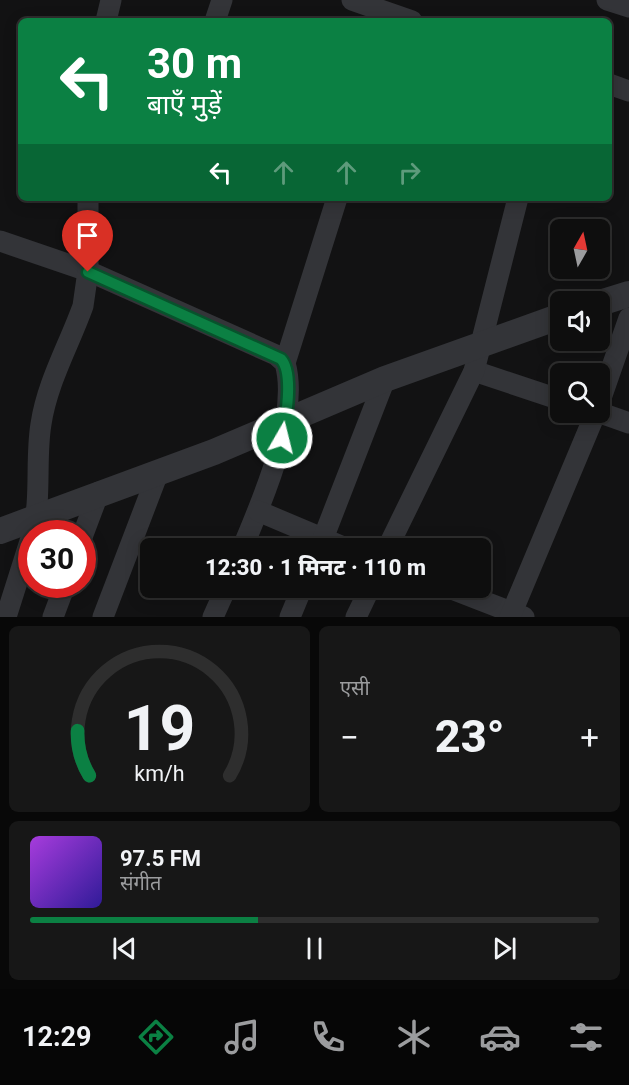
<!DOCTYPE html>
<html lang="hi">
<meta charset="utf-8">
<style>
body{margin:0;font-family:Roboto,"Noto Sans Devanagari",sans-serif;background:#171717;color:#f1f3f6;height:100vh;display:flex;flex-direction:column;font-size:22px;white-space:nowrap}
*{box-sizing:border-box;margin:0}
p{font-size:20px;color:#9b9c9e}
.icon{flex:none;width:33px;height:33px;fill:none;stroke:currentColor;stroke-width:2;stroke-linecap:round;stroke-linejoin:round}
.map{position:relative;height:617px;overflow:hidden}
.drawer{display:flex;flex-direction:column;gap:9px;padding:9px;background:#080808;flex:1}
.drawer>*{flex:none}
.top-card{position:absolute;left:18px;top:18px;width:594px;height:183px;border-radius:9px;box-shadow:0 3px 15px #0003,0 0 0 2px #2e2e2e;background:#0b8043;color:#fff;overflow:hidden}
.needle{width:39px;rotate:9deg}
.fabs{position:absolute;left:550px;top:219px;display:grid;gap:12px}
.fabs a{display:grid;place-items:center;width:60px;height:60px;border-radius:9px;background:#0e0e0e;box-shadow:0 3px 15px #0003,0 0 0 2px #2e2e2e;font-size:30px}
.speed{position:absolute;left:18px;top:520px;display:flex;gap:12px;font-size:30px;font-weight:700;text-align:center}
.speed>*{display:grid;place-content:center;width:78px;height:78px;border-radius:50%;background:#0e0e0e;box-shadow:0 3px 15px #0003,0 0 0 2px #2e2e2e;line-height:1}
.speed .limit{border:9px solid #d22;background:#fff;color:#111}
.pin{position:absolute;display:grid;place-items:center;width:51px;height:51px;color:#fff;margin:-62px -26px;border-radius:50% 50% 50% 0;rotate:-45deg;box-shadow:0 0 6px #0007}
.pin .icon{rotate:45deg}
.me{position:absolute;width:66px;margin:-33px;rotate:8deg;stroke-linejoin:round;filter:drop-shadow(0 0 4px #0008)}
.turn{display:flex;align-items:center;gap:21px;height:126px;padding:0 30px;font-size:27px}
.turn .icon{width:78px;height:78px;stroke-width:2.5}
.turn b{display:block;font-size:42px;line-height:51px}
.lanes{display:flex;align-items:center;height:57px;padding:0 30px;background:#0003;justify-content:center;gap:30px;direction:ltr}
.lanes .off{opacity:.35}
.big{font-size:45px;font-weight:800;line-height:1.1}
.drawer .tile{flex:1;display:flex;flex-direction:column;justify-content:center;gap:9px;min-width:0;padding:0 21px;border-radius:9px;background:#171717}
.drawer .dial{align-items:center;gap:0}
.dial svg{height:156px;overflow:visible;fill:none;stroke:#2e2e2e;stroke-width:7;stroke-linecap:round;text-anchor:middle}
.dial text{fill:#f1f3f6;stroke:none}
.song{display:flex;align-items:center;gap:18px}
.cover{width:72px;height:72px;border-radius:9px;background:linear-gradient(135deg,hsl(280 70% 55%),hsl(250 70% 35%))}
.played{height:6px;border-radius:3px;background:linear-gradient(90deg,#0b8043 40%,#2e2e2e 40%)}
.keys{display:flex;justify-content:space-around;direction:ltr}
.heat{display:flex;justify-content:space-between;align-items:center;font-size:33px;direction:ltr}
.drawer .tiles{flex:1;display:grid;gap:9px;grid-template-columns:1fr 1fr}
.tile:last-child{grid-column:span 2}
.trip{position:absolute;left:140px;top:538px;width:351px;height:60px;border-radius:9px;background:#0e0e0e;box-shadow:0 3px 15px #0003,0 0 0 2px #2e2e2e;font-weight:800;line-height:60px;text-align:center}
.dock{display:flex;height:96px;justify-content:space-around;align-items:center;background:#060606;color:#9b9c9e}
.dock .icon{width:42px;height:42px}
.dock .active{color:#0b8043}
.dock b{font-size:27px;color:#f1f3f6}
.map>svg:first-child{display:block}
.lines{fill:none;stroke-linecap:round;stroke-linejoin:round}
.minor{stroke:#333438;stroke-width:21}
.tertiary{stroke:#333438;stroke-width:26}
.route-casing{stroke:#07532c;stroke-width:15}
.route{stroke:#0b8043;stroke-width:10}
</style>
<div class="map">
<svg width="629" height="617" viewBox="0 0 629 617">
<rect width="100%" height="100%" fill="#121213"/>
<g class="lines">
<!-- minor -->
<g class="minor">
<polyline points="352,0 412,21"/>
<polyline points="607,0 629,7"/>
<polyline points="106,21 111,0"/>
<polyline points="215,21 222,0"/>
<polyline points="609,84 629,91"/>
<path d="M0 241 88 271 276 355 285 363C300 415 262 501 242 549"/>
<polyline points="285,363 337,198"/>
<polyline points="474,371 561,400"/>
<polyline points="600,401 629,318"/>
<polyline points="598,412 629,423"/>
<polyline points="258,511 348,549"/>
<path d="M32 534C42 499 35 460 41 424 47 383 69 345 83 306L88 271V198"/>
<polyline points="82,537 99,492"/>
<polyline points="319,549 385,379"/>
<polyline points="387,549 474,371 518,198"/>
<polyline points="449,588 524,617"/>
<polyline points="6,617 32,535"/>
<polyline points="53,617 65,585"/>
<polyline points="103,617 158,473"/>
<polyline points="213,617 226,588"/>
<polyline points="290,617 302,588"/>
<polyline points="356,617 370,588"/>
<polyline points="510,617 596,412"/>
</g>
<!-- tertiary -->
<g class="tertiary">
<polyline points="600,303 629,294"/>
<polyline points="0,531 214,452 385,379 561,316"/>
</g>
</g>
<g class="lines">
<!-- route casing -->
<g class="route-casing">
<path id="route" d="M88 272 281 359C294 373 286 420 282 438"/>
</g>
<!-- route -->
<use href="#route" class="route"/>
</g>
</svg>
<div class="fabs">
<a><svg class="needle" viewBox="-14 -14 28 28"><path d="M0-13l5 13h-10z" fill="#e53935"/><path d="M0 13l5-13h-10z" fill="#9b9c9e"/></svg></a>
<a><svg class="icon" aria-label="sound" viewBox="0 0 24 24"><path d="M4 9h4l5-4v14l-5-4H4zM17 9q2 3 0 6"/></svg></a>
<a><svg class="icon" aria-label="search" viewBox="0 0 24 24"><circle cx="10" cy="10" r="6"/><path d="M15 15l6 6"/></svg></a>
</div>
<div class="speed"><div class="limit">30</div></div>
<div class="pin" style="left:88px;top:272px;background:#d93025"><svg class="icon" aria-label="arrive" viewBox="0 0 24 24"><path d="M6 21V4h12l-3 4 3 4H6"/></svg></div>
<svg class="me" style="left:282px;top:438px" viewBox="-20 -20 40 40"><circle r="17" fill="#0b8043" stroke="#fff" stroke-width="3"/><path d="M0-11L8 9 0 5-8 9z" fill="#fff"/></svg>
<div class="trip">12:30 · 1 मिनट · 110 m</div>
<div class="top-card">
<div class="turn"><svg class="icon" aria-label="left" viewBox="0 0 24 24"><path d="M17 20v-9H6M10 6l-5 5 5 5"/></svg><div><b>30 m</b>बाएँ मुड़ें</div></div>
<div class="lanes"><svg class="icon" aria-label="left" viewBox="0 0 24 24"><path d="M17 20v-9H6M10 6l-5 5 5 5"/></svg><svg class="icon off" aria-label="ahead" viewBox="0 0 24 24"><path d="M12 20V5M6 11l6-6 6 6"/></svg><svg class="icon off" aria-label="ahead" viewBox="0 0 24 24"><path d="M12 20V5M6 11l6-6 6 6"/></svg><svg class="icon off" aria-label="right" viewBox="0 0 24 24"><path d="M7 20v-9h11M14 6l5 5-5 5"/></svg></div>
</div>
</div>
<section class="drawer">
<div class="tiles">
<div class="tile dial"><svg viewBox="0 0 100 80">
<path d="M14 69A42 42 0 1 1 86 69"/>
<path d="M14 69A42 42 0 0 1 8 46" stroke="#0b8043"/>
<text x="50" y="56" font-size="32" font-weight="700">19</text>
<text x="50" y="72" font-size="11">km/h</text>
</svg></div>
<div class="tile"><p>एसी</p>
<div class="heat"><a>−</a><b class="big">23°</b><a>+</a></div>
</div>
<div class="tile">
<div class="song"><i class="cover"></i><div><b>97.5 FM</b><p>संगीत</p></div></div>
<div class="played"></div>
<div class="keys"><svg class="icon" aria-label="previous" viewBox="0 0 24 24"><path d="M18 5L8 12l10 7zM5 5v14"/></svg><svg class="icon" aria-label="pause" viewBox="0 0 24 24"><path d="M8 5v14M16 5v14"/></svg><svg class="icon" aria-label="next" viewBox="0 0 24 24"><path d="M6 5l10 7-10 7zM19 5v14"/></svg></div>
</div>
</div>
</section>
<nav class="dock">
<b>12:29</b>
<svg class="icon active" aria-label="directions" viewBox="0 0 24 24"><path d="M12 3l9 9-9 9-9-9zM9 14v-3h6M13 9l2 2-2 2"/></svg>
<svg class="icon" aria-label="music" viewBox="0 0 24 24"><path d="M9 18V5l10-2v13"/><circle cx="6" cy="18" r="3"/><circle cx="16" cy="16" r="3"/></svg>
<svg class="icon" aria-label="phone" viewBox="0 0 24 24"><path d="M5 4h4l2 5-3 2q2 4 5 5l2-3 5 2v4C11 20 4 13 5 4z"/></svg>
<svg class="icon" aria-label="climate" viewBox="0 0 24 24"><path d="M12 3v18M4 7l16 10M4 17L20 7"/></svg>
<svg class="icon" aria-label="car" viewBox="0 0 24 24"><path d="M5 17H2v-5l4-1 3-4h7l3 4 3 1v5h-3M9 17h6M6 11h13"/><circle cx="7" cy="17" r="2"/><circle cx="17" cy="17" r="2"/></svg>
<svg class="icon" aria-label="filters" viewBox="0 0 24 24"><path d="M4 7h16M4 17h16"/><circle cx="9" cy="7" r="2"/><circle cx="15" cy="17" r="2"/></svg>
</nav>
